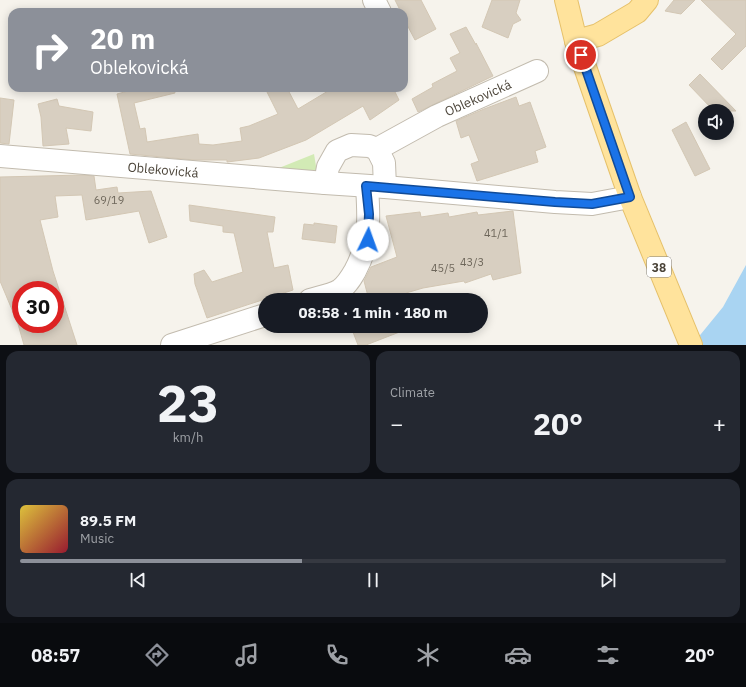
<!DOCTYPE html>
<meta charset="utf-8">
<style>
body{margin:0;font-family:"IBM Plex Sans",sans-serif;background:#242831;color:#f1f3f6;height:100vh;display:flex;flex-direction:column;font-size:15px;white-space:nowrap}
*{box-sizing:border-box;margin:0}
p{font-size:13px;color:#9ea1a6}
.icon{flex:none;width:22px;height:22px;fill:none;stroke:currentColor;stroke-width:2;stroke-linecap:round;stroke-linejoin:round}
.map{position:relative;height:345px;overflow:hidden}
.side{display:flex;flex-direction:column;gap:6px;padding:6px;background:#0d0f14;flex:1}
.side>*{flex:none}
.banner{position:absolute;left:8px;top:8px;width:400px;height:84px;border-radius:12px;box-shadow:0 2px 10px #0003;background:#8c9099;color:#fff;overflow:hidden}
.tools{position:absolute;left:698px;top:104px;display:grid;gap:8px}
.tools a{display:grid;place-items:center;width:36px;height:36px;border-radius:50%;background:#171b24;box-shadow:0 2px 10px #0003;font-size:20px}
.speed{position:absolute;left:12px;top:281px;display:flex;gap:8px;font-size:20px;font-weight:700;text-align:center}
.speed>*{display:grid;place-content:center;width:52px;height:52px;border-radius:50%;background:#171b24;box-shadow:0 2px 10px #0003;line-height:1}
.speed .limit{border:6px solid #d22;background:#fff;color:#111}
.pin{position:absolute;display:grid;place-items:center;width:34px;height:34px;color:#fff;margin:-17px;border:2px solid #fff;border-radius:50%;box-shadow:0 1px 4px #0007}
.me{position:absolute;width:44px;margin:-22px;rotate:3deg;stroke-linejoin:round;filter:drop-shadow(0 0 3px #0008)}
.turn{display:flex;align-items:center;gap:14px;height:84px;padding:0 16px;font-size:18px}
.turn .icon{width:52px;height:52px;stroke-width:2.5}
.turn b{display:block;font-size:28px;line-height:34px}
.big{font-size:30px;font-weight:700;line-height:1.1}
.side .card{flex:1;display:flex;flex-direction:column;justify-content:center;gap:6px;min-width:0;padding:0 14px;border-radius:12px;background:#242831}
.side .dial{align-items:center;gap:0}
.dial b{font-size:52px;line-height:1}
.song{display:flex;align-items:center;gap:12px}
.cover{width:48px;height:48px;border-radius:6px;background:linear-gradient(135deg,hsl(50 70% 55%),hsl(350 70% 35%))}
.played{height:4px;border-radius:2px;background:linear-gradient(90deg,#8c9099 40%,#363941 40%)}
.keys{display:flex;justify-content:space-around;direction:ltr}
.heat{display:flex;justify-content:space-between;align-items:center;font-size:22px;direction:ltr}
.side .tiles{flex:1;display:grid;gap:6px;grid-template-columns:1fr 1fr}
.card:last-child{grid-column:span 2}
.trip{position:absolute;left:258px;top:293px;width:230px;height:40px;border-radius:20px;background:#171b24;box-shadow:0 2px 10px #0003;font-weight:700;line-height:40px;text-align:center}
.menu{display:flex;height:64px;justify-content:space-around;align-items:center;background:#090b0e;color:#9ea1a6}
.menu .icon{width:28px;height:28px}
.menu .selected{color:#8c9099}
.menu b{font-size:18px;color:#f1f3f6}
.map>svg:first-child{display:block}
.green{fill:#d2eab5}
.water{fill:#a9d4f2}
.building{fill:#d8cfc1;stroke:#d3c7b4;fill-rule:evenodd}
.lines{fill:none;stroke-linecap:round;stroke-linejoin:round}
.minor-casing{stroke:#c2bbae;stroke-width:24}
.major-casing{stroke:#e6c16a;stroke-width:24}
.minor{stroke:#fff;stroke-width:22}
.major{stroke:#ffe39c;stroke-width:22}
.route-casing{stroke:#114b97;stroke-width:10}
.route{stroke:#1a73e8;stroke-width:7}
.labels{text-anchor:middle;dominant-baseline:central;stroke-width:3;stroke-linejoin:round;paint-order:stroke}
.number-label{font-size:11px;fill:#6e675b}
.shield{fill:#fff;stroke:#817c74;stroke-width:1}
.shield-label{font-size:12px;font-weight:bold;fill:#4b4439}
.street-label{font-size:13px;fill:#4b4439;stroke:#fff}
</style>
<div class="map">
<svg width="746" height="345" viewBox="0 0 746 345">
<rect width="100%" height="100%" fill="#f6f3ec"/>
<!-- green -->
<polygon class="green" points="314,154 318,178 269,172"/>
<!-- water -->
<polygon class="water" points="746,265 746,345 692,345 723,307"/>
<!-- building -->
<g class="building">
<polygon points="395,0 421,0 436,29 415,40 404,19 404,12 401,12"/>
<polygon points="492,0 520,0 516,13 521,20 513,24 508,38 482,27"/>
<polygon points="674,0 695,0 681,14 665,11"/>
<polygon points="701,0 746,0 746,46 722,70 711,59 736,34"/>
<polygon points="466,27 476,45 476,43 493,76 418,112 412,99 433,87 432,84 457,71 450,58 460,53 450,34"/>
<polygon points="700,74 736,111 714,111 689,85"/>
<polygon points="139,88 174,88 175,93 134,103 140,129 145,128 147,142 198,134 199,144 213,145 242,141 240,128 249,126 278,114 265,88 287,88 298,109 333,88 393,88 399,100 370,120 363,106 306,140 259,158 227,162 227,160 194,160 130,154 117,94"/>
<polygon points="516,97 519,106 530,102 546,147 535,151 538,162 477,181 471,164 479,161 469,135 461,138 456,121 484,109"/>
<polygon points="0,98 14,100 9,144 0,143"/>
<polygon points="57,99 59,106 93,112 91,131 66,128 69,144 43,146 41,117 38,104"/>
<polygon points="686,122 710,169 695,176 672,130"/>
<path d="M83 175 94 176 96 190 117 187 118 193 151 191 167 237 149 243 139 211 86 220 82 195 55 196 58 217 40 220 53 271 77 345H24L18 324 0 281V177ZM21 290H55V324H21Z"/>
<polygon points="189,205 275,217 273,232 267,232 274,268 288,265 293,290 207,318 195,284 194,274 204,270 212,282 243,272 234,233 223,232 223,226 190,221"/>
<polygon points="513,211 521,273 493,280 491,274 465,283 464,281 423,288 406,293 408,300 369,300 364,281 371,267 397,257 386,216 420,212 421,217 448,213 449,217 477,212 478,215"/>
<polygon points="314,223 337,226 335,243 302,239 304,224 314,225"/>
<polygon points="368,326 415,326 366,345 358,345 353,332"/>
</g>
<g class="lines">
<!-- minor casing -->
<g class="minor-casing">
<g id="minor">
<polyline points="374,0 380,12"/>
<polyline points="377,149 437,116 537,71"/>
<polyline points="0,156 325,183 385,187 555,202 592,204 630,197"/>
<polyline points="325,183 328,167 337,151 351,145 369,146 377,149 384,163 385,187"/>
<path d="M310 300C320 297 332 295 340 290 347 285 351 278 355 271 371 241 369 219 367 186"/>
<polyline points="172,345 265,315"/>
</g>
</g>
<!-- major casing -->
<g class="major-casing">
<g id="major">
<polyline points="566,0 576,41 630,197 691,345"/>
<polyline points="576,41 598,35 637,12 647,0"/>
</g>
</g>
<!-- minor -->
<use href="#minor" class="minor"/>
<!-- major -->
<use href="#major" class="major"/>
</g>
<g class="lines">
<!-- route casing -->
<g class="route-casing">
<polyline id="route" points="368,240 369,214 366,186 555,202 592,204 630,197 581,55"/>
</g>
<!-- route -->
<use href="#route" class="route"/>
</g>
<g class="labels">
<!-- number labels -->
<g class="number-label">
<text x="109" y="200">69/19</text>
<text x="496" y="233">41/1</text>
<text x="472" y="262">43/3</text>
<text x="443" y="268">45/5</text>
</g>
<!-- shield labels -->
<rect class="shield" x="647" y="257" width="24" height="20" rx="3"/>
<g class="shield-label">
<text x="659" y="267">38</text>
</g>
<!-- street labels -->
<g class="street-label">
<text transform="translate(478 98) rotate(-24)">Oblekovická</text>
<text transform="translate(163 170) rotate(5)">Oblekovická</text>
</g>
</g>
</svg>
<div class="tools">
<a><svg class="icon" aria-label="sound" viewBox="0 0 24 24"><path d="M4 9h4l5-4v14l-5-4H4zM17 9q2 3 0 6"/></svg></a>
</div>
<div class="speed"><div class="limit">30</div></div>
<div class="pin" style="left:581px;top:55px;background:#d93025"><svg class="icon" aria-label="arrive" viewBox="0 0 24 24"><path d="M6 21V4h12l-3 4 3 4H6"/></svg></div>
<svg class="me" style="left:368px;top:240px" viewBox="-20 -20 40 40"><circle r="19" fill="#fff"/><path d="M0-13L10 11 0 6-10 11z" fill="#1a73e8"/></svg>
<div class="trip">08:58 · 1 min · 180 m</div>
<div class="banner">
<div class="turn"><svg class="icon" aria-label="right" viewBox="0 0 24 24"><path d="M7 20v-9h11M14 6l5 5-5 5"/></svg><div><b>20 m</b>Oblekovická</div></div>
</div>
</div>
<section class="side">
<div class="tiles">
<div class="card dial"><b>23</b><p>km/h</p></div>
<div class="card"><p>Climate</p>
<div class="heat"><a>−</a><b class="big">20°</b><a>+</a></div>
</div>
<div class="card">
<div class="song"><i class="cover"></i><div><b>89.5 FM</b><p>Music</p></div></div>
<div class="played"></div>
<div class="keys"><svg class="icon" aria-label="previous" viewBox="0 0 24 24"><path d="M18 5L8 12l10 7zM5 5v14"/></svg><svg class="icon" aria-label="pause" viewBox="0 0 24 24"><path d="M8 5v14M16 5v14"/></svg><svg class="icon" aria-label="next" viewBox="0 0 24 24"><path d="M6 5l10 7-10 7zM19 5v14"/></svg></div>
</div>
</div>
</section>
<nav class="menu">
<b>08:57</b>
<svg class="icon selected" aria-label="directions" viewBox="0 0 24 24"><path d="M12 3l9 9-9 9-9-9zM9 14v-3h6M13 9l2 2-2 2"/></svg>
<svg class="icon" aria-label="music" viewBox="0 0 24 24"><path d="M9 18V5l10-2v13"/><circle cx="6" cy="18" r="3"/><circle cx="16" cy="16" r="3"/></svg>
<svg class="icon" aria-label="phone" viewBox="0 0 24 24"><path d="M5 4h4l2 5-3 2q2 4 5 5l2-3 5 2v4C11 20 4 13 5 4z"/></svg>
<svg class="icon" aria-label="climate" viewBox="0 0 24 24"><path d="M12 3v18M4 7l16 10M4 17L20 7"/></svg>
<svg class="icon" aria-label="car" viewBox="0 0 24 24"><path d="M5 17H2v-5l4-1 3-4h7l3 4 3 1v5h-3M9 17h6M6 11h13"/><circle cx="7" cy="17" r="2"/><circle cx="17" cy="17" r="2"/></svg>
<svg class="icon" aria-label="filters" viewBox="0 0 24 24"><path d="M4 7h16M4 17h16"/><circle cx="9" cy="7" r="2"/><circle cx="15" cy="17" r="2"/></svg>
<b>20°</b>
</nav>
